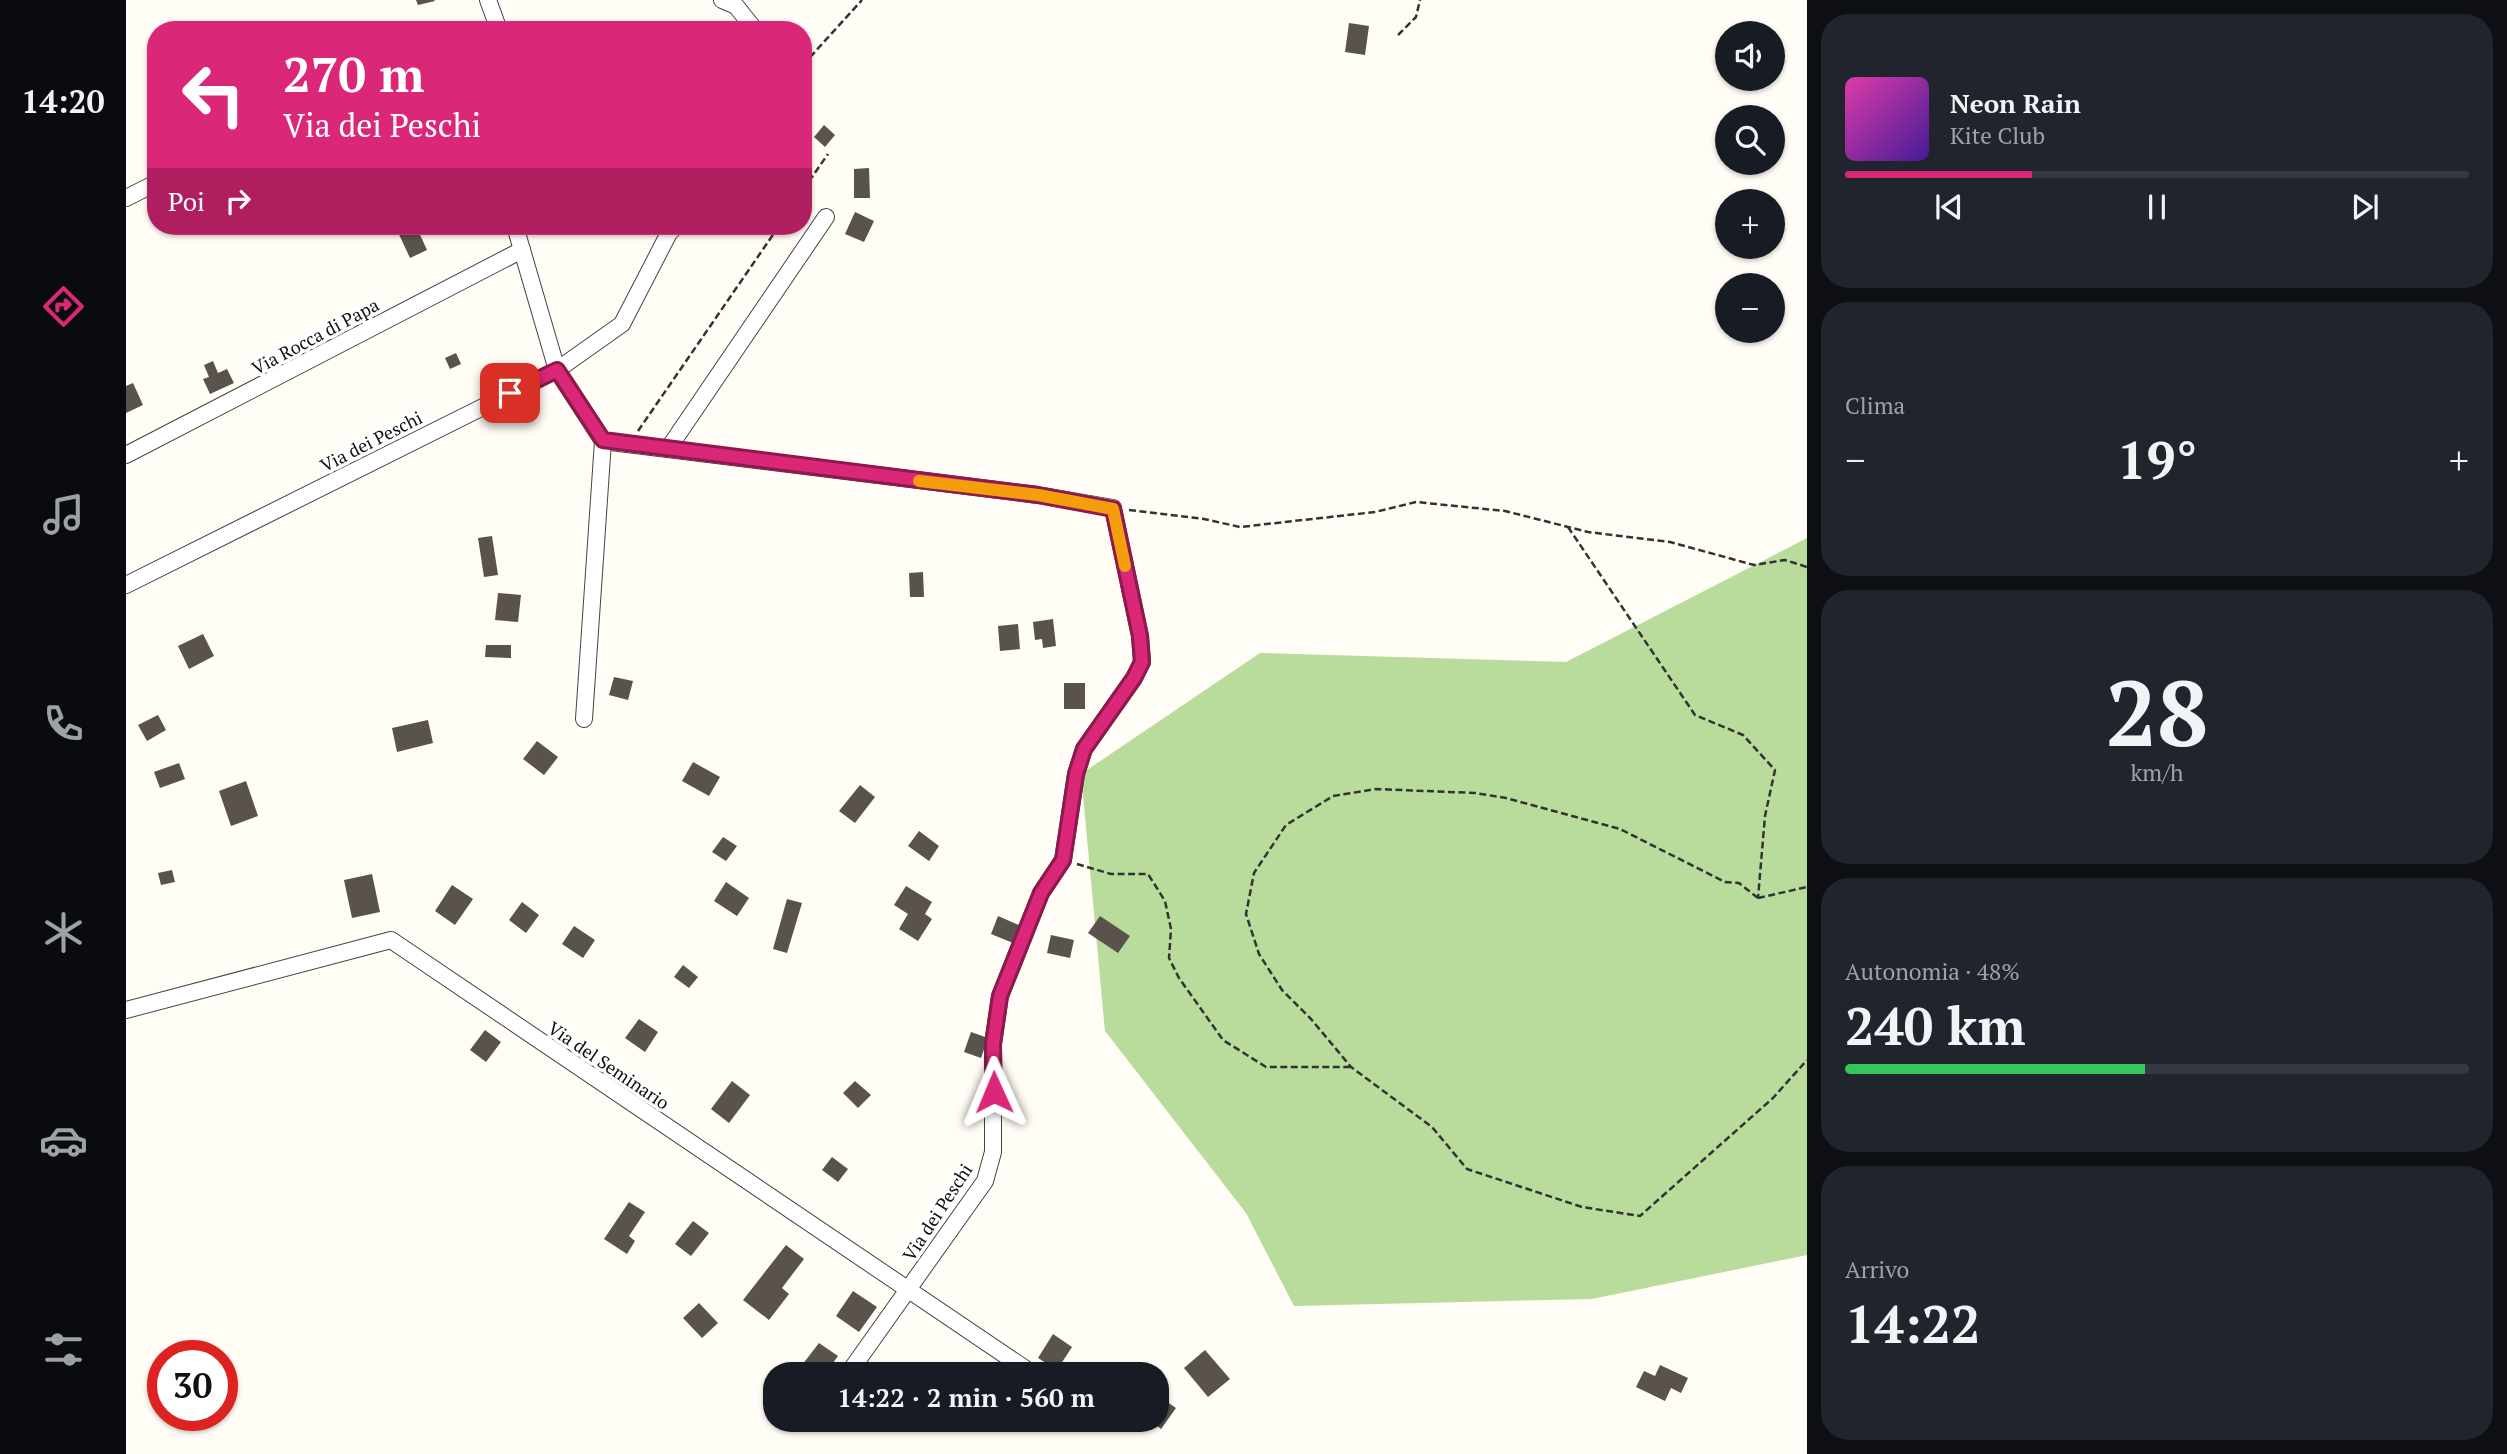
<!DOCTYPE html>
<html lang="it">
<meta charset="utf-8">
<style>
body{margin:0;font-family:"PT Serif",serif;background:#20242c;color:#f1f3f6;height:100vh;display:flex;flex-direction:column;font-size:26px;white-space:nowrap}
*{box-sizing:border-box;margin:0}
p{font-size:23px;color:#9ea1a6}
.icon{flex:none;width:38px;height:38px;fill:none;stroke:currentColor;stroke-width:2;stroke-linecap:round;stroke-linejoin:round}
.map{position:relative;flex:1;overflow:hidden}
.panel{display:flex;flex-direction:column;gap:14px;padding:14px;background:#0d0f14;width:700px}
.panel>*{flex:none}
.banner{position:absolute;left:21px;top:21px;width:665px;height:214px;border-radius:28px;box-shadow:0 2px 5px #0004;background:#db2777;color:#fff;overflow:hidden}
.fabs{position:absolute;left:1589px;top:21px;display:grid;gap:14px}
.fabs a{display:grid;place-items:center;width:70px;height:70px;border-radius:50%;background:#171b24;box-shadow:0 2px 5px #0004;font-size:35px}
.speed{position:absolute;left:21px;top:1340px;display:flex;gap:14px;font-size:35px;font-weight:700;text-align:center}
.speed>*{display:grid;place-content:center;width:91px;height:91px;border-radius:50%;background:#171b24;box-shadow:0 2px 5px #0004;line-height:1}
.speed .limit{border:10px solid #d22;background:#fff;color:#111}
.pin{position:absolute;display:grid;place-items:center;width:60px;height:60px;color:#fff;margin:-30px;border-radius:14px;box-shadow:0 4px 10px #0006}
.me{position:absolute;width:77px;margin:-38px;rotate:359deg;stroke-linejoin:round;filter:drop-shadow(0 0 5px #0008)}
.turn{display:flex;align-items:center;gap:24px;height:147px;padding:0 21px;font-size:32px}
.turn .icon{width:91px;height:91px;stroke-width:2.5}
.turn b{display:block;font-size:49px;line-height:60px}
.then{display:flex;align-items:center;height:66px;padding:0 21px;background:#0003;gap:14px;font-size:26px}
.big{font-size:52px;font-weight:700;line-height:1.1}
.panel .widget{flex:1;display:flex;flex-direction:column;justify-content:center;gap:10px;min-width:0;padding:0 24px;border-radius:28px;background:#20242c}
.panel .dial{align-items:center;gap:0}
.dial b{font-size:91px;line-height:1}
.song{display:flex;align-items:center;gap:21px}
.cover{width:84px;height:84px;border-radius:10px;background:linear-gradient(135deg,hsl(320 70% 55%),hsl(260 70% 35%))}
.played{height:7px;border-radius:4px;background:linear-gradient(90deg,#db2777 30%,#363941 30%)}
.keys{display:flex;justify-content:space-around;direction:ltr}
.heat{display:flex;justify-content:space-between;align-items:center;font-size:38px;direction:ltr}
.charge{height:10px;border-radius:5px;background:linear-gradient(90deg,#34c759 48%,#363941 0)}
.trip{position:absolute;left:637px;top:1362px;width:406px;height:70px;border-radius:28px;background:#171b24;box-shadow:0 2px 5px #0004;font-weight:700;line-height:70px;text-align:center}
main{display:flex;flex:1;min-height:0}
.tab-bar{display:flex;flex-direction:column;width:126px;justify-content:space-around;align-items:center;background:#090b0e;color:#9ea1a6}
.tab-bar .icon{width:49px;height:49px}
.tab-bar .active{color:#db2777}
.tab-bar b{font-size:32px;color:#f1f3f6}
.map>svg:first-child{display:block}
.forest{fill:#b9dc9c}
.building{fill:#5a524d}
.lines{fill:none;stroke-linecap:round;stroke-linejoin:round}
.minor-casing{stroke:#444;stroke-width:18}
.path{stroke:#333;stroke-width:2.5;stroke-dasharray:7 3.5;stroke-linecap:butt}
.minor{stroke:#fff;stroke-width:16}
.route-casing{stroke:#8e194d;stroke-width:18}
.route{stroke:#db2777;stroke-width:12}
.slow{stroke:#f59e0b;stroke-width:12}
.labels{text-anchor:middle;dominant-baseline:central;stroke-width:7;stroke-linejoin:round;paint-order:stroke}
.street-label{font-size:18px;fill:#111;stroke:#fff}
</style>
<main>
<nav class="tab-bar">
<b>14:20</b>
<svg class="icon active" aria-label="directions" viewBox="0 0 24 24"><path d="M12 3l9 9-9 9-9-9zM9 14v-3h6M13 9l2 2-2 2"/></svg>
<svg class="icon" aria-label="music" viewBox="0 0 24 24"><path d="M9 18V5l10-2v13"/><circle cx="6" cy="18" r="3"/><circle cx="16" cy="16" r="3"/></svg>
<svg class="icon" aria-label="phone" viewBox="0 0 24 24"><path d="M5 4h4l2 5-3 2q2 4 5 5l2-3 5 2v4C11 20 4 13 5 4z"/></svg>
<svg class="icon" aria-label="climate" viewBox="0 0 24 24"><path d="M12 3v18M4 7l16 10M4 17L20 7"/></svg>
<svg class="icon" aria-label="car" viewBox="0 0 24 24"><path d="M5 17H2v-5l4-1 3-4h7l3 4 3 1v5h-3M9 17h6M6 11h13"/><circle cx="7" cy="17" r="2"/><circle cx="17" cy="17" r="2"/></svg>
<svg class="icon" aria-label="filters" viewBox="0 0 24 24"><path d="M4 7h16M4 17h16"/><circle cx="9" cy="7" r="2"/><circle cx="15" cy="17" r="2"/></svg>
</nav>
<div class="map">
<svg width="1681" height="1454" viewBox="0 0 1681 1454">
<rect width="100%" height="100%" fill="#fffdf5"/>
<!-- forest -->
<polygon class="forest" points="1681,538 1681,1255 1466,1299 1168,1306 1120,1213 979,1031 955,774 1134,653 1440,662"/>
<!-- building -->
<g class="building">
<polygon points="290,0 308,0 309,1 292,5"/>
<polygon points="1223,23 1243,26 1239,55 1219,52"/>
<polygon points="698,125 709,135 699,147 688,137"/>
<polygon points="743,168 744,198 728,198 728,169"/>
<polygon points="729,212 748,221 738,242 719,234"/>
<polygon points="269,226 290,226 301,250 284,258"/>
<polygon points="330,353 335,364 324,369 319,358"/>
<polygon points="87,361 92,373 101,369 108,383 84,394 77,379 83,377 78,365"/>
<polygon points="7,383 17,405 0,413 0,386"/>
<polygon points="366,536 372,575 358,577 352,538"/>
<polygon points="797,572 798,597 784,597 783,573"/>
<polygon points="372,593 395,595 392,622 369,620"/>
<polygon points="927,619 930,646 917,648 916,639 909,640 907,622"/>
<polygon points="892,624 894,649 874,651 872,626"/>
<polygon points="77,634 88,656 63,669 52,646"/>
<polygon points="360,645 385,645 385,658 359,657"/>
<polygon points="488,677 507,681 502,700 483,695"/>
<rect x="938" y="683" width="21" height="26"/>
<polygon points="32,715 40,730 21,741 12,725"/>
<polygon points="302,720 307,743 271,752 266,728"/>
<polygon points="411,741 432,757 418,775 397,759"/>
<polygon points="567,762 594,777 583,796 556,781"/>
<polygon points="53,763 59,779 34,788 28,772"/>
<polygon points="120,781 132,816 105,826 93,791"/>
<polygon points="734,785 749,797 729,823 713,811"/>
<polygon points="793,831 813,846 803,861 782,846"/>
<polygon points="597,837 611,846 600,861 586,852"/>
<polygon points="46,870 49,882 35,885 32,873"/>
<polygon points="246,874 254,912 226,918 218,880"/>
<polygon points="600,882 623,898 611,916 588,901"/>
<polygon points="326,885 347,899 329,925 309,911"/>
<polygon points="780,886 806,902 799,914 806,919 792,941 773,929 782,914 768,905"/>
<polygon points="661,899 676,903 661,953 647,949"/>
<polygon points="396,902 413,915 400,933 383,920"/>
<polygon points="872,916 895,926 887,943 865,934"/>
<polygon points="974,916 1004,936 992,953 962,933"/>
<polygon points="448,926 469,940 457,958 436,944"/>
<polygon points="925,935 948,940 944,958 921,953"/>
<polygon points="557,965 572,977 563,988 548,977"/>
<polygon points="513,1019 532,1032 519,1052 499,1038"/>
<polygon points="359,1030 375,1042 360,1062 344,1050"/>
<polygon points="845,1032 862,1038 855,1058 838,1052"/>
<polygon points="606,1081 624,1095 603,1123 585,1109"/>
<polygon points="729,1081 745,1095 732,1108 717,1093"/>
<polygon points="706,1157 722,1169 712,1182 696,1170"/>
<polygon points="503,1202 519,1212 503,1236 509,1241 501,1254 478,1239"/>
<polygon points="567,1221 583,1233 565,1256 549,1244"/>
<polygon points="660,1245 678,1259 656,1288 663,1294 643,1320 617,1300"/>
<polygon points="727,1291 751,1307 733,1332 710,1316"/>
<polygon points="573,1303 592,1323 576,1338 557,1318"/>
<polygon points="927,1334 946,1347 931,1370 912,1358"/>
<polygon points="693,1343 712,1356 699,1374 688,1374 676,1365"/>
<polygon points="1079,1350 1104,1379 1082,1397 1058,1368"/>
<polygon points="869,1365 882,1374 863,1374"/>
<polygon points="1534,1365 1562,1378 1555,1393 1545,1388 1539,1401 1510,1387 1518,1371 1529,1376"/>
<polygon points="1031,1395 1050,1408 1035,1429 1022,1419 1031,1419"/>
</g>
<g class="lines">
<!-- minor casing -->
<g class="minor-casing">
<g id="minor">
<polyline points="362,0 373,30"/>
<polyline points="596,0 610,6 629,30"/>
<polyline points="0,198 30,183"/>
<polyline points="389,226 431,370 496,324 543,233 550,226"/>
<polyline points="542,449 700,217"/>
<polyline points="0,455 396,250"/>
<polyline points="0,585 431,370 477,441 912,495 987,508 1014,636 1016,662 1008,678 958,749 950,774 937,860 915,893 874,996 867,1044 867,1152 859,1181 722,1374"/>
<polyline points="458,719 477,441"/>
<polyline points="0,1010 265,940 907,1374"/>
<polyline points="989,1419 995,1423"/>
</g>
</g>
<!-- path -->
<g class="path">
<polyline points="1272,35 1290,17 1294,0"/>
<polyline points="677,65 736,0"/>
<polyline points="677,190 702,154"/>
<polyline points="512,431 653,226"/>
<polyline points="1003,510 1078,519 1114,527 1249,512 1290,502 1379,511 1462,532 1544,542 1628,565 1659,560 1681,567"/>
<polyline points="1442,527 1569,715 1617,735 1649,770 1639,816 1632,898"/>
<polyline points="951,864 985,874 1022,874 1039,901 1045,929 1043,958 1053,978 1097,1040 1140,1067 1225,1067"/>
<polyline points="1632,898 1613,883 1599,882 1494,829 1380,798 1349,793 1250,789 1207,796 1160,825 1128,873 1120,914 1133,954 1156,990 1185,1019 1225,1067 1306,1127 1341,1169 1456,1207 1514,1216 1647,1098 1681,1060"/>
<polyline points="1632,898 1681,887"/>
</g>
<!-- minor -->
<use href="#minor" class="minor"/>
</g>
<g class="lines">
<!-- route casing -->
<g class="route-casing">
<polyline id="route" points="384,393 431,370 477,440 912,495 987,509 1014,636 1016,662 1008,678 958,749 950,774 937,860 915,893 874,996 867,1044 868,1092"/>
</g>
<!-- route -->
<use href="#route" class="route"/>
<!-- slow -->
<polyline class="slow" points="793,481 912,495 987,509 999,566"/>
</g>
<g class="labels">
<!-- street labels -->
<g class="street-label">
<text transform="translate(189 336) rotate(-28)">Via Rocca di Papa</text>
<text transform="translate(245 441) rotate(-27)">Via dei Peschi</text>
<text transform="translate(483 1065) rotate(34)">Via del Seminario</text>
<text transform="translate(811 1212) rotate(-57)">Via dei Peschi</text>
</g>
</g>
</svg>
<div class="fabs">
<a><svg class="icon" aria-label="sound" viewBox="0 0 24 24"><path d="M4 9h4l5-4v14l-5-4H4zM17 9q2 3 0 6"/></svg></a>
<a><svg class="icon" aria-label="search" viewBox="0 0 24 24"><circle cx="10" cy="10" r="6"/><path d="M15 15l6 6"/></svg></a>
<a>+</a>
<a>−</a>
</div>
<div class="speed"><div class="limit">30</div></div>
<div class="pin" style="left:384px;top:393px;background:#d93025"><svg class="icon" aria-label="arrive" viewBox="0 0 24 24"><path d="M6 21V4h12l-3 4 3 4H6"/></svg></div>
<svg class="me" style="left:868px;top:1092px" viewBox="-20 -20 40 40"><path d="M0-17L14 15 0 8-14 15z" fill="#db2777" stroke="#fff" stroke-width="4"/></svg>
<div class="trip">14:22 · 2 min · 560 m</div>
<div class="banner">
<div class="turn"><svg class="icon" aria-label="left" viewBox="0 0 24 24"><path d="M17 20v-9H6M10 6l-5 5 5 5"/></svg><div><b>270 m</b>Via dei Peschi</div></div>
<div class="then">Poi<svg class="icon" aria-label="right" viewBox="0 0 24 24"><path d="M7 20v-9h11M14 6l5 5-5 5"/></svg></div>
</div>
</div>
<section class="panel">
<div class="widget">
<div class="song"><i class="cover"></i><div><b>Neon Rain</b><p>Kite Club</p></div></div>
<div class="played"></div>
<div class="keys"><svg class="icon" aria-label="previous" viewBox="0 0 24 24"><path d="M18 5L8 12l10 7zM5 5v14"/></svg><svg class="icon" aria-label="pause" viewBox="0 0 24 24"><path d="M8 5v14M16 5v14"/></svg><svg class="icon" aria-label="next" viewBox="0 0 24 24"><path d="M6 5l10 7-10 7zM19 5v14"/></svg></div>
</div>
<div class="widget"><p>Clima</p>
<div class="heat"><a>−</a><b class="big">19°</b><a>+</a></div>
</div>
<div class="widget dial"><b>28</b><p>km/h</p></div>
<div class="widget"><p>Autonomia · 48%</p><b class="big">240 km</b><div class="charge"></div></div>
<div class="widget"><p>Arrivo</p><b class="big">14:22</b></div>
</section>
</main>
